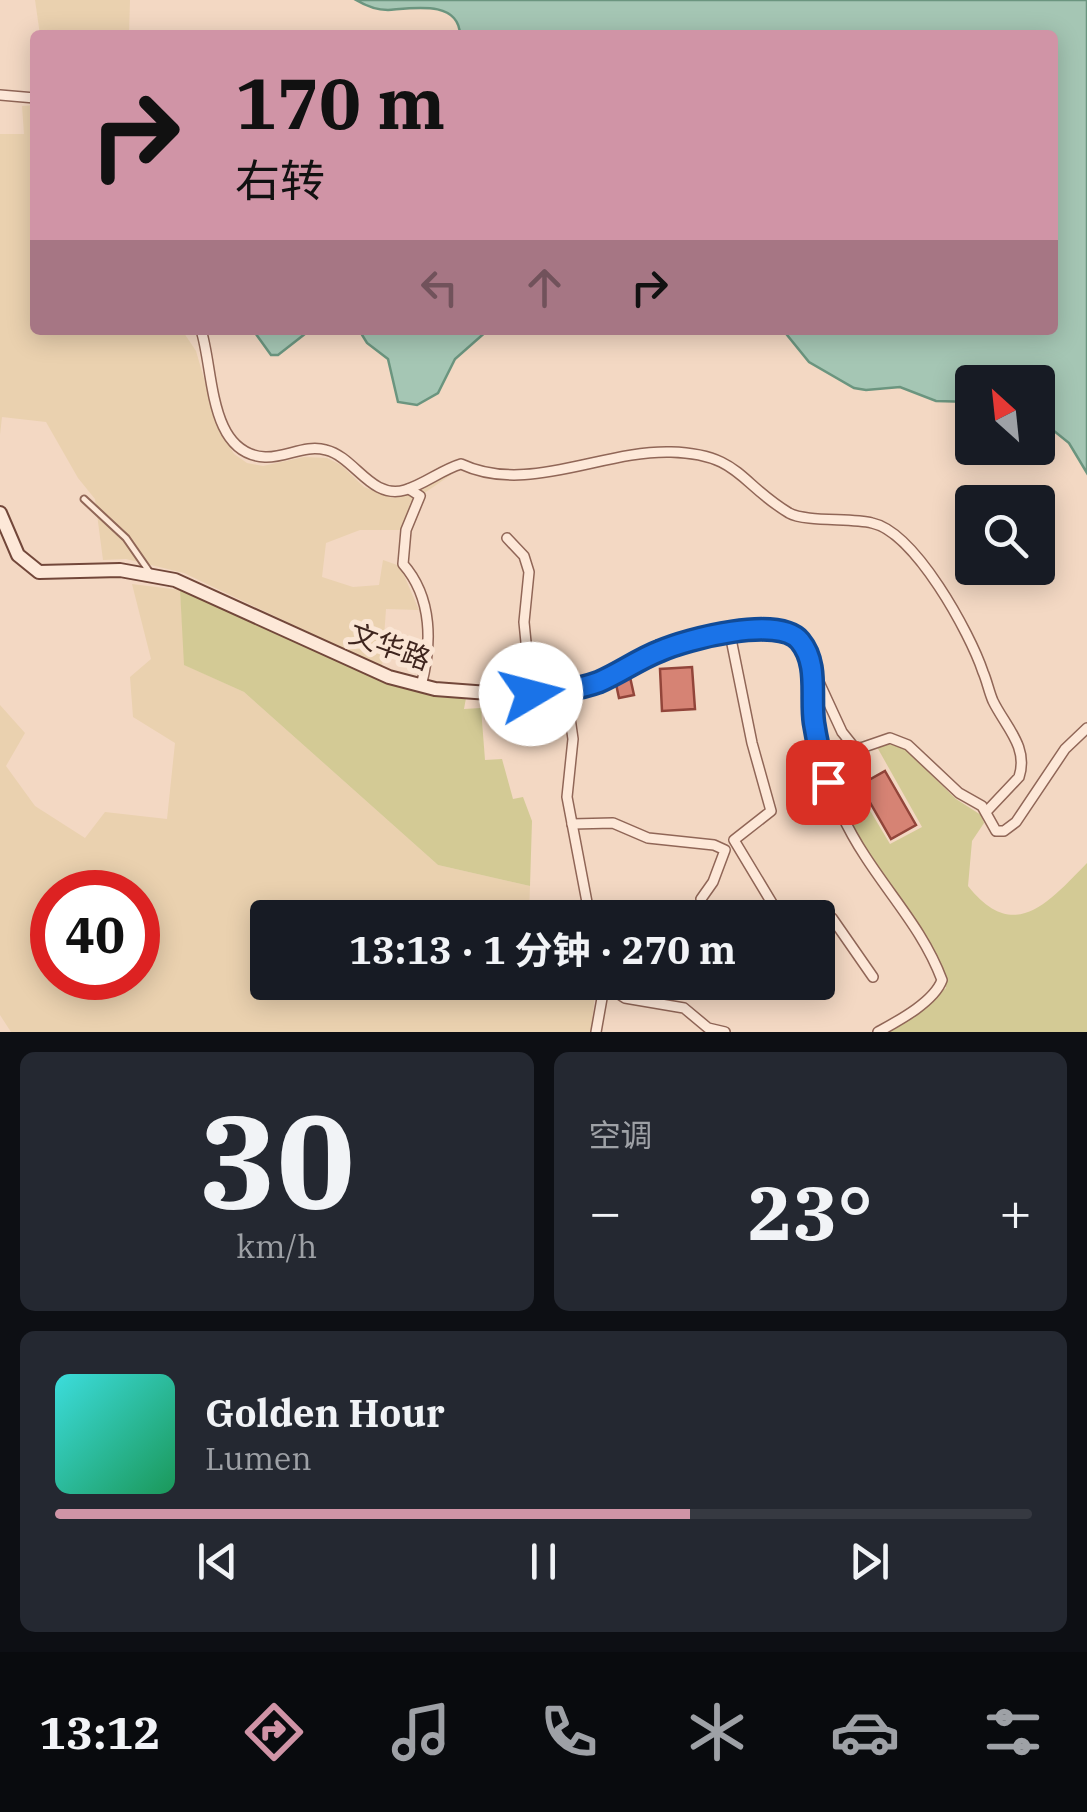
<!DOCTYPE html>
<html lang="zh">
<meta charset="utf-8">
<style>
body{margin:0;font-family:"IBM Plex Serif","Noto Sans SC",serif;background:#242831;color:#f1f3f6;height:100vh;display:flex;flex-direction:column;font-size:38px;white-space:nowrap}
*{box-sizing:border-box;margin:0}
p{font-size:32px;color:#9ea1a6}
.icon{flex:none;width:55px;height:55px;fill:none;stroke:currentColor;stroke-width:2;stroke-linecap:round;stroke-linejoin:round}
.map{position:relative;height:1032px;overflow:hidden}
.panel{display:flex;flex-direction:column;gap:20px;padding:20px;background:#0d0f14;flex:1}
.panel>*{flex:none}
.hud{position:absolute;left:30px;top:30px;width:1028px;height:305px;border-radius:10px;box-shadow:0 5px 25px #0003;background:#d094a6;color:#111;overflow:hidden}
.needle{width:65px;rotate:333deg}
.fabs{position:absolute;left:955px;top:365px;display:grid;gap:20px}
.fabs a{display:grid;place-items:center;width:100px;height:100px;border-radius:10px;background:#171b24;box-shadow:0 5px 25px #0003;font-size:50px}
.speed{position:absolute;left:30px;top:870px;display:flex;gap:20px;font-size:50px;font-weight:700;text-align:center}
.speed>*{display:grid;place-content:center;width:130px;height:130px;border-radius:50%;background:#171b24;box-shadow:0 5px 25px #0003;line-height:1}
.speed .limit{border:15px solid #d22;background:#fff;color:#111}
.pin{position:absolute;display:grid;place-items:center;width:85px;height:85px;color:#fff;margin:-42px;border-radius:20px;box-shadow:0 5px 15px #0006}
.me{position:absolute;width:110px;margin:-55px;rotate:82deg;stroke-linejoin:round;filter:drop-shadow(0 0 8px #0008)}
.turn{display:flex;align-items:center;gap:35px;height:210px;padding:0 40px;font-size:45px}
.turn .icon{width:130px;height:130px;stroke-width:2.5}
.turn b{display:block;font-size:70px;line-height:85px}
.lanes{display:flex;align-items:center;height:95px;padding:0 40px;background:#0003;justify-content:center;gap:50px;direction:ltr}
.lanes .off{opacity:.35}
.big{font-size:75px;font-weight:700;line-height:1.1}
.panel .tile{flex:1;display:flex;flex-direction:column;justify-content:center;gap:15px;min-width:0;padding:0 35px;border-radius:15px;background:#242831}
.panel .dial{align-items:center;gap:0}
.dial b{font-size:130px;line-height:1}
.song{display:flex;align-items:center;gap:30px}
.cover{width:120px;height:120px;border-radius:15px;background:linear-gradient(135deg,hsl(180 70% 55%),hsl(150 70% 35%))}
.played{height:10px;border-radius:5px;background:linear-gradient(90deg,#d094a6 65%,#363941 65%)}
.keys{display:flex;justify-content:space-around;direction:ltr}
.heat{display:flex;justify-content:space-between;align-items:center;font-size:55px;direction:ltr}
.panel .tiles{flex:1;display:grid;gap:20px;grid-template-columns:1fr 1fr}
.tile:last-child{grid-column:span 2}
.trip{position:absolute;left:250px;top:900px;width:585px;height:100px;border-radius:10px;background:#171b24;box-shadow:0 5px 25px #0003;font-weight:700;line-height:100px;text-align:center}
.dock{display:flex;height:160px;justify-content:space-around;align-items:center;background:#090b0e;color:#9ea1a6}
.dock .icon{width:70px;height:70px}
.dock .active{color:#d094a6}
.dock b{font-size:45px;color:#f1f3f6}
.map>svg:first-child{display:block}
.farmland{fill:#ead1af;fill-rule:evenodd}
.green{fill:#d3ca95}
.water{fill:#a5c6b4;stroke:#6b957f;stroke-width:2.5}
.building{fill:#d68374;stroke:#92453a;stroke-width:2.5}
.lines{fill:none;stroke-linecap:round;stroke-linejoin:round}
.lane-casing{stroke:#906657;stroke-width:9}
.street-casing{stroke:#906657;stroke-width:12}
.secondary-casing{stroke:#72473a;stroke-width:16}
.lane{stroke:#fde8d8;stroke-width:5}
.street{stroke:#fde8d8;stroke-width:9}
.secondary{stroke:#fde8d8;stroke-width:12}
.route-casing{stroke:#114b97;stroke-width:25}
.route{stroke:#1a73e8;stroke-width:18}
.labels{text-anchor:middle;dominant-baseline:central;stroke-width:10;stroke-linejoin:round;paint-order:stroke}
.street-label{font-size:28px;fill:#3e241d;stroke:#fae5d4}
</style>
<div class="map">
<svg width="1087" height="1032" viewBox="0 0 1087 1032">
<rect width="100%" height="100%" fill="#f3d8c3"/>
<!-- farmland -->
<g class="farmland">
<polygon points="35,0 130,0 129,35 40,35"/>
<polygon points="35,105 35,330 182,330 196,351 218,427 234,454 247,463 263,466 304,457 327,458 341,465 364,487 393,498 406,495 455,472 410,503 406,530 360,530 326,543 322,577 353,587 379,585 383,560 400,566 419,610 386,609 382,667 184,573 126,559 103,560 95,499 78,478 46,422 2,417 0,435 0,134 24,134 22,106"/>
<path d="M132 584 180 590 185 665 244 692 438 865 530 886 529 915 542 917 268 918V982L596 983 591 1032H11L0 1015V705L25 733 6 766 35 806 85 838 105 812 167 819 175 743 133 717 130 677 151 659ZM52 892H138V978H52Z"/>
</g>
<!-- green -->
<g class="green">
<polygon points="180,590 382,679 438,697 466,698 464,709 481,708 485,760 502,759 513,799 523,797 532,821 530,886 438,865 244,692 184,665"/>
<path d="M889 744 905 749 956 799 981 815 984 823 972 841 968 886C1014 944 1048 903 1087 863V1032H887L946 988C933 932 892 892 862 845 854 832 849 816 842 802L859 792 890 844 922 827 877 747Z"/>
</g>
<!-- water -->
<g class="water">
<path d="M356 0H1087V473L1069 443 1038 418V382H972V402L936 401 900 387 866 390 854 388 809 362 783 330H1052V35H460C459 0 414 8 388 10 375 10 366 6 356 0Z"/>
<polygon points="253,330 310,330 278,355 271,355"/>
<polygon points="359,330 488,330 455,359 438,393 417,405 398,402 388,359 367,343"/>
</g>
<!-- building -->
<g class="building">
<polygon points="692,667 695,709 662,711 660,669"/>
<polygon points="630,677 634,695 619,698 616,684"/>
<polygon points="885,771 916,825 891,839 860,785"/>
</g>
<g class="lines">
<!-- lane casing -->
<g class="lane-casing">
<polyline id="lane" points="84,499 126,538 151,574"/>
</g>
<!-- street casing -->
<g class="street-casing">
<g id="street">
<polyline points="0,95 35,98"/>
<path d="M201 330C214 370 208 454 265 457 286 458 305 444 326 450 355 457 371 500 405 490 425 484 441 470 461 464 527 495 602 450 671 452 740 454 739 483 789 513 805 522 851 518 872 523 915 532 970 633 983 672 987 681 989 692 993 701 1005 726 1029 747 1019 777L986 812"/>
<path d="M409 489 420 496 406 530 403 564C433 598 432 645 421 686"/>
<polyline points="507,538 524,556 529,572 524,622 531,693"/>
<polyline points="730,634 752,743 771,811 734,840 781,918"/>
<polyline points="800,641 842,732 854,747 861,748 890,738 908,745 959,793 982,806 996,831 1004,831 1016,822 1065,749 1087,728"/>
<path d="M812 674C813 741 828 800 865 856 892 898 924 932 942 980 934 1002 898 1021 878 1032"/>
<polyline points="566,690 573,739 567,797 590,918"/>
<polyline points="572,824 613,823 648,838 714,845 725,850 713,882 701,899"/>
<polyline points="818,928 832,918 873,977"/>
<polyline points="600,982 625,998 684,1008 708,1028 725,1032"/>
<polyline points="596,1032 604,987"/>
</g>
</g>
<!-- secondary casing -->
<g class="secondary-casing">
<polyline id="secondary" points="0,513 18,555 39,572 120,570 175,580 389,677 435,689 502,694 560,691 600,681 653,654 692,641 766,628 784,631 800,641"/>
</g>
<!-- lane -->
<use href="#lane" class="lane"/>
<!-- street -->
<use href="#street" class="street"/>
<!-- secondary -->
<use href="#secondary" class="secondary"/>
</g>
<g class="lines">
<!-- route casing -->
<g class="route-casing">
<path id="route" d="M531 694C554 692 577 690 599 682 620 673 639 659 660 651 687 639 779 615 800 641 819 664 810 696 814 723 817 743 822 763 828 782"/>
</g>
<!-- route -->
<use href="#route" class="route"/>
</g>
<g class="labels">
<!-- street labels -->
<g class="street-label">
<text transform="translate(390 646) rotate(20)">文华路</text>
</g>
</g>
</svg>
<div class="fabs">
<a><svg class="needle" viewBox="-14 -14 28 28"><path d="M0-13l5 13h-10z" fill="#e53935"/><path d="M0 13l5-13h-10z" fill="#9ea1a6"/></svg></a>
<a><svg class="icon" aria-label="search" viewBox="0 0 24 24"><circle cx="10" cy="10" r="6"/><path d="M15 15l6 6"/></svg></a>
</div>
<div class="speed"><div class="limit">40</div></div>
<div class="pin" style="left:828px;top:782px;background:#d93025"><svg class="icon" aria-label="arrive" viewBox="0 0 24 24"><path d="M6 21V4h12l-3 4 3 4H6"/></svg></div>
<svg class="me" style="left:531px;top:694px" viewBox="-20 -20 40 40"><circle r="19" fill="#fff"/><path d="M0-13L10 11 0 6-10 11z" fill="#1a73e8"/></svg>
<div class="trip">13:13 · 1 分钟 · 270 m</div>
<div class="hud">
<div class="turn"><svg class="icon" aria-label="right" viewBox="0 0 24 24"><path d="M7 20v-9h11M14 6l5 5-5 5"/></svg><div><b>170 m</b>右转</div></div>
<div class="lanes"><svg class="icon off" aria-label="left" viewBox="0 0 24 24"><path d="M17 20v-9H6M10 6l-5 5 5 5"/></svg><svg class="icon off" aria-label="ahead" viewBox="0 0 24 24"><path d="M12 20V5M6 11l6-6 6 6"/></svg><svg class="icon" aria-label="right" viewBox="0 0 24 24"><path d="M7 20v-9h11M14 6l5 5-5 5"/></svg></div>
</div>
</div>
<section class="panel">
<div class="tiles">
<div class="tile dial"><b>30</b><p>km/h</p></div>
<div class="tile"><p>空调</p>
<div class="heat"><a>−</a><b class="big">23°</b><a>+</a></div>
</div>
<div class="tile">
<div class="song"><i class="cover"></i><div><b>Golden Hour</b><p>Lumen</p></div></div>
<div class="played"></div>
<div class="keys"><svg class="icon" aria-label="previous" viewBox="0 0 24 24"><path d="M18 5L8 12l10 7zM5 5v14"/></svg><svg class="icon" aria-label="pause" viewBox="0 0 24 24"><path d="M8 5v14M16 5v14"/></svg><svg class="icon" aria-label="next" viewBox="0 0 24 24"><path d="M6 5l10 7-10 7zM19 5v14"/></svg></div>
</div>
</div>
</section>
<nav class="dock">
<b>13:12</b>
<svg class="icon active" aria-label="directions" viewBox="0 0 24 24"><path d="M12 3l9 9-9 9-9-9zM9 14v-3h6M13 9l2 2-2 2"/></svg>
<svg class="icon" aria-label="music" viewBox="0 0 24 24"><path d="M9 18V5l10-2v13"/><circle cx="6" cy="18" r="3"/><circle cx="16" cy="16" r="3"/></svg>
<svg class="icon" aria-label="phone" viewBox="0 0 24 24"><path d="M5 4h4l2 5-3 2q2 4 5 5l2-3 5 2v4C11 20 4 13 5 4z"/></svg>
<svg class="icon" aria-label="climate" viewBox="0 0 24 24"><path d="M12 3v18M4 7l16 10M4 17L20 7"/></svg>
<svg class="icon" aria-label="car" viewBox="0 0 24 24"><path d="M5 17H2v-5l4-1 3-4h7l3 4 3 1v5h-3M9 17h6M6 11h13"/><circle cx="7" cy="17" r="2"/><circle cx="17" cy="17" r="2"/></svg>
<svg class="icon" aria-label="filters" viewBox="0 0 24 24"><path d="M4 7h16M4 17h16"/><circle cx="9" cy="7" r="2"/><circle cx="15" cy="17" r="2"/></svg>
</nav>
